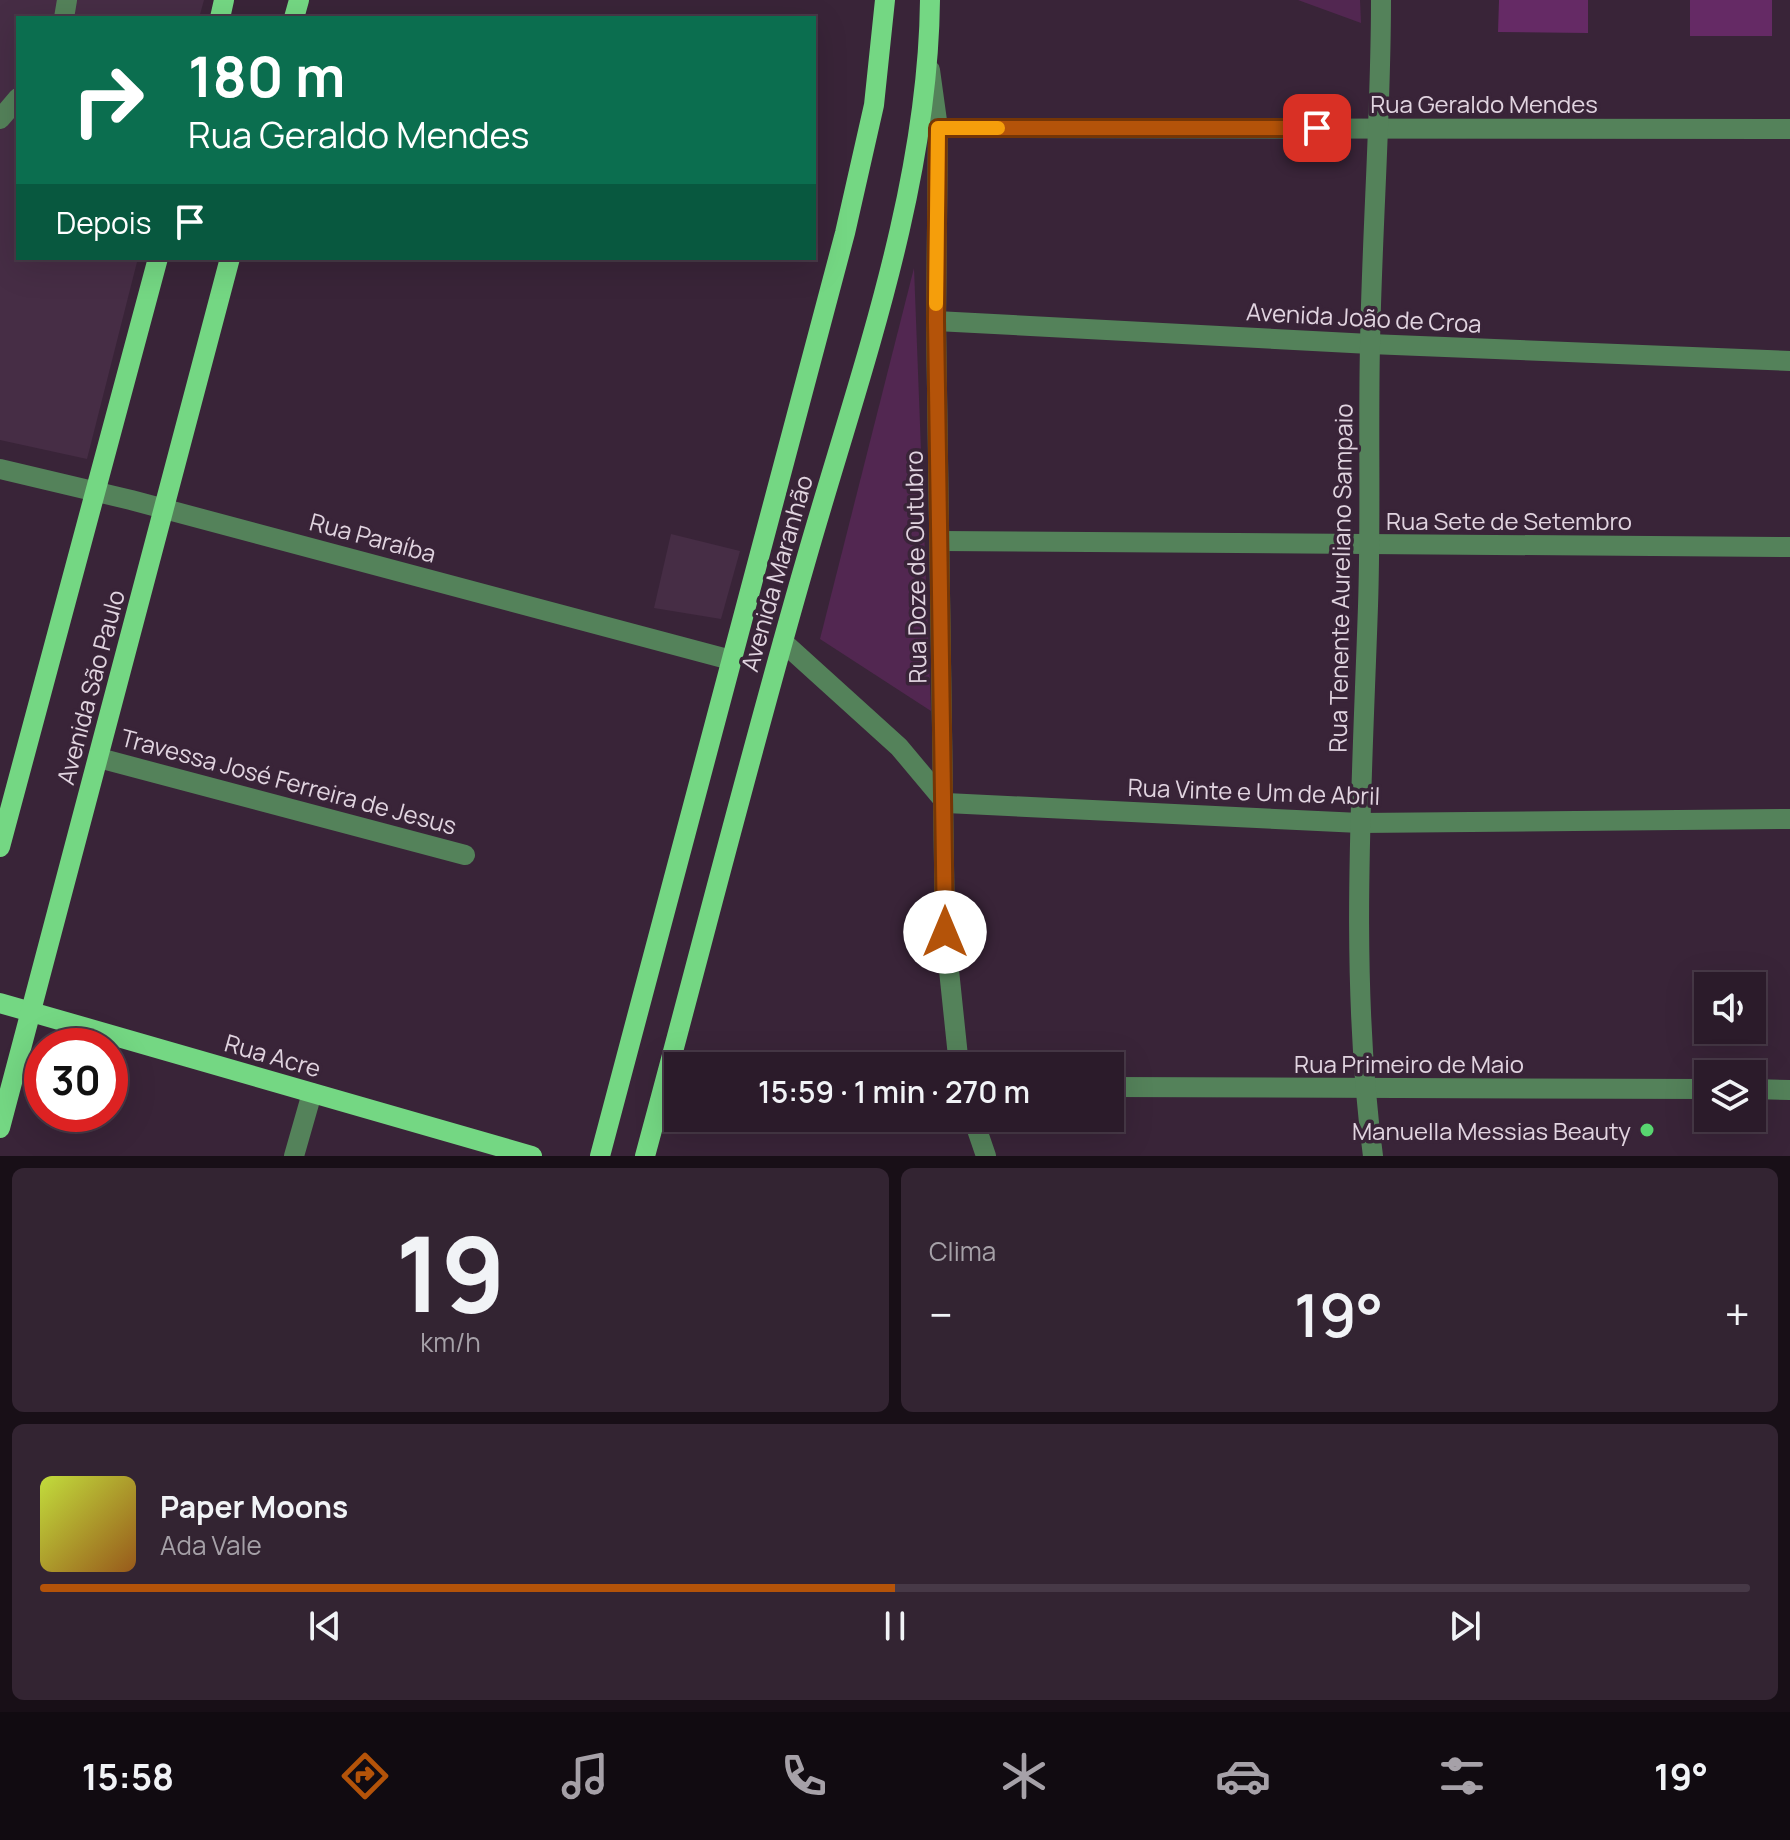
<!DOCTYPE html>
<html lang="pt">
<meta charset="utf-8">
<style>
body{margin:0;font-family:Manrope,sans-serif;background:#332432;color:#f1f3f6;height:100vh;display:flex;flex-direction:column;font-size:30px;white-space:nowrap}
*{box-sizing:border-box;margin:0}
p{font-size:26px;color:#a6a1a8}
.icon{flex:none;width:44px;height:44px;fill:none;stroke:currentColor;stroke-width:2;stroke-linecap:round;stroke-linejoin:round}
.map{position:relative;height:1156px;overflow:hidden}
.sheet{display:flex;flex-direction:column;gap:12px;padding:12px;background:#180f17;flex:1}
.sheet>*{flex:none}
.banner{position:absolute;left:16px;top:16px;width:800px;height:244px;border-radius:0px;box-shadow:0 8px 32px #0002,0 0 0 2px #473947;background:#0b6e4f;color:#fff;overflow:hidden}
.controls{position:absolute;left:1694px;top:972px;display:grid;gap:16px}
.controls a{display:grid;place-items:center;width:72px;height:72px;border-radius:0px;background:#2b1b2a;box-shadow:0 8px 32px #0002,0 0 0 2px #473947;font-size:40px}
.speed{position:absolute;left:24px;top:1028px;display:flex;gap:16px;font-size:40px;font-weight:700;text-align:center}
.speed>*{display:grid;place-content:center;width:104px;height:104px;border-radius:50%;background:#2b1b2a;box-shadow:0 8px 32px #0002,0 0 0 2px #473947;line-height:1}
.speed .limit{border:12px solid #d22;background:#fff;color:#111}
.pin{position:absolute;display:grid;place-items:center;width:68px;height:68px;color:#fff;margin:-34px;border-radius:16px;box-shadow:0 4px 12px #0006}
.me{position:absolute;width:88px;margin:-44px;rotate:0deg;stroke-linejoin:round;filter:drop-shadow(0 0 6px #0008)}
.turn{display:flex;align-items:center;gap:28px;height:168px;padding:0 40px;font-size:36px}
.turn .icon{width:104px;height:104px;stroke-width:2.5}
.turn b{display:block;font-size:56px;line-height:68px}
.then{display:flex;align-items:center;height:76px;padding:0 40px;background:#0003;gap:16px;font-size:30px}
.big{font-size:60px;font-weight:600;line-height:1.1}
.sheet .card{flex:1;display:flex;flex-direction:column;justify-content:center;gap:12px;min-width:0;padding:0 28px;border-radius:12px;background:#332432}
.sheet .dial{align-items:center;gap:0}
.dial b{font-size:104px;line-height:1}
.song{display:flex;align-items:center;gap:24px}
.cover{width:96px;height:96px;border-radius:12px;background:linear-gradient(135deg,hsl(70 70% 55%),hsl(30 70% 35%))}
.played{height:8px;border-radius:4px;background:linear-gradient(90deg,#b45309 50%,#473947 50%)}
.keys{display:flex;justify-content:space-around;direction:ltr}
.heat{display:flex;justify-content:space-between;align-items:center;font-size:44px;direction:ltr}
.sheet .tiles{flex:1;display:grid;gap:12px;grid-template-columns:1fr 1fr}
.card:last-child{grid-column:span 2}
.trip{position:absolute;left:664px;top:1052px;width:460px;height:80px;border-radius:0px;background:#2b1b2a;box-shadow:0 8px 32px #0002,0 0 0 2px #473947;font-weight:600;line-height:80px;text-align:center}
.tabs{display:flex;height:128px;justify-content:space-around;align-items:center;background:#110b11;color:#a6a1a8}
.tabs .icon{width:56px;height:56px}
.tabs .current{color:#b45309}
.tabs b{font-size:36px;color:#f1f3f6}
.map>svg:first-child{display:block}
.built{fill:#462d45}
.green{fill:#522751}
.building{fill:#652a65}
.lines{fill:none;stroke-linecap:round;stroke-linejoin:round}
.minor{stroke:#54825a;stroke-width:20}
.major{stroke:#74d783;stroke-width:20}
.route-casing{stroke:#753606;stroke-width:20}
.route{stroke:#b45309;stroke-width:14}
.slow{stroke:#f59e0b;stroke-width:14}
.poi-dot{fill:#58d570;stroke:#392438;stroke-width:3}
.labels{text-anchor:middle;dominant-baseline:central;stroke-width:7;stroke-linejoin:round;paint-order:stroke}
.street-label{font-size:24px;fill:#e1d4e0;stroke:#392438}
.poi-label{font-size:24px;fill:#e1d4e0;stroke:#392438;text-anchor:end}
</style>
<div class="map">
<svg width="1790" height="1156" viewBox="0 0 1790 1156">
<rect width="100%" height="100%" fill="#392438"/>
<!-- built -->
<g class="built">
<polygon points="0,0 204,0 199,18 18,18 18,258 138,258 87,459 0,440"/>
<polygon points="671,534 740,551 721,619 654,608"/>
</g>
<!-- green -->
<g class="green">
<polygon points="1298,0 1360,0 1361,23"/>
<polygon points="914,268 931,711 820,639"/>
</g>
<!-- building -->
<g class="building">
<polygon points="1499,0 1588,0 1588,33 1498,32"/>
<rect x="1690" y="0" width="82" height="36"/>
</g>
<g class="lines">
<!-- minor -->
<g class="minor">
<polyline points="64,18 67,0"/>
<polyline points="930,70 938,128 936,321 945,932 959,1066"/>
<polyline points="0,119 18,98"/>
<polyline points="938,128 1790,129"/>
<polyline points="936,321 1370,344 1790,361"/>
<polyline points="0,469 131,500 731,660"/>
<polyline points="941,541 1790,547"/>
<polyline points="783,642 899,747 946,803 1360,823 1790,819"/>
<polyline points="99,758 465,855"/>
<polyline points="1110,1087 1708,1089"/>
<polyline points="1752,1089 1790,1090"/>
<polyline points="973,1118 986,1156"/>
<polyline points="294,1156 312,1093"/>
<path d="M1373 1156C1349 977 1362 786 1368 606 1371 519 1368 432 1370 345 1372 230 1381 115 1381 0"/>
</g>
<!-- major -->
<g class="major">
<polyline points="220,18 224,0"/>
<polyline points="294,18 299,0"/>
<polyline points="0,847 158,258"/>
<polyline points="0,1003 532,1156"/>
<polyline points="0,1128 230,258"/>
<polyline points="600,1156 845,233 874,105 885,0"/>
<path d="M645 1156C699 957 749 757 806 560 858 378 928 190 930 0"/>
</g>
</g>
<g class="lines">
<!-- route casing -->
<g class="route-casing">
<polyline id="route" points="945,932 936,321 938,128 1317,128"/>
</g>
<!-- route -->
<use href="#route" class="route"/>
<!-- slow -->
<polyline class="slow" points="936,304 938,128 998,128"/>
</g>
<!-- markers -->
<circle class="poi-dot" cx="1647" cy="1130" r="8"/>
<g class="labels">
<!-- street labels -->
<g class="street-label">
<text x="1484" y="103">Rua Geraldo Mendes</text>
<text transform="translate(1364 317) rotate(3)">Avenida João de Croa</text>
<text x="1509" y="520">Rua Sete de Setembro</text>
<text transform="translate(373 537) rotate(15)">Rua Paraíba</text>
<text transform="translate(915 567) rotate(-91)">Rua Doze de Outubro</text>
<text transform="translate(776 573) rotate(-74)">Avenida Maranhão</text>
<text transform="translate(1340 578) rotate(-89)">Rua Tenente Aureliano Sampaio</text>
<text transform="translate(90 687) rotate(-75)">Avenida São Paulo</text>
<text transform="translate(289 781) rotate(15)">Travessa José Ferreira de Jesus</text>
<text transform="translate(1254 791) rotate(2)">Rua Vinte e Um de Abril</text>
<text transform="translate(273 1055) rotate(16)">Rua Acre</text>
<text x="1409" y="1063">Rua Primeiro de Maio</text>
</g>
<!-- poi labels -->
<g class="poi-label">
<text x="1631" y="1130">Manuella Messias Beauty</text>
</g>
</g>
</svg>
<div class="controls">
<a><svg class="icon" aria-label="sound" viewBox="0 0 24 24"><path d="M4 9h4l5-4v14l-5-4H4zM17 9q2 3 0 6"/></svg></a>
<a><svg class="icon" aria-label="layers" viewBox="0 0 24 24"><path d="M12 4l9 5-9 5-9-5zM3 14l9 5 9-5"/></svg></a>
</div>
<div class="speed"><div class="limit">30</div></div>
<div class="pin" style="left:1317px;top:128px;background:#d93025"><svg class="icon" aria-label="arrive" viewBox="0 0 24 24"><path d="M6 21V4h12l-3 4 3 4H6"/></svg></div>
<svg class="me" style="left:945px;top:932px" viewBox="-20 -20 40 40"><circle r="19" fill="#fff"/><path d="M0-13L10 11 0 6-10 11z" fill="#b45309"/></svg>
<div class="trip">15:59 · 1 min · 270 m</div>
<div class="banner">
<div class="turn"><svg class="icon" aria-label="right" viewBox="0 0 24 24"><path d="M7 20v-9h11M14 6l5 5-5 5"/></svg><div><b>180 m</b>Rua Geraldo Mendes</div></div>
<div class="then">Depois<svg class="icon" aria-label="arrive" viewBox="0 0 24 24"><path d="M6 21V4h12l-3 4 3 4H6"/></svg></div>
</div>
</div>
<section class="sheet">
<div class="tiles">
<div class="card dial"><b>19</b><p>km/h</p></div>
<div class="card"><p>Clima</p>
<div class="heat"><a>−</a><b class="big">19°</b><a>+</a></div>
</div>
<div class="card">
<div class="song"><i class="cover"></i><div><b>Paper Moons</b><p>Ada Vale</p></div></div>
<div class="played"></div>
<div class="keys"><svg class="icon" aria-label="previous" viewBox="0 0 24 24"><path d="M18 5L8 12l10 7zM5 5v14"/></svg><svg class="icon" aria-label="pause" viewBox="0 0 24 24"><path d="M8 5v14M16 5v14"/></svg><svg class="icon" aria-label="next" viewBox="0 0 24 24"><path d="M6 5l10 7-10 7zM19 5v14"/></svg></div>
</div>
</div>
</section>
<nav class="tabs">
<b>15:58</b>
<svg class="icon current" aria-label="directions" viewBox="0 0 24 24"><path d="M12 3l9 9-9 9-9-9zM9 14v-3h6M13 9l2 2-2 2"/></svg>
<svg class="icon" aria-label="music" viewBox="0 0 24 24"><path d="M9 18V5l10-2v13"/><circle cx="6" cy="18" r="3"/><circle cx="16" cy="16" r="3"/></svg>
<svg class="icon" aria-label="phone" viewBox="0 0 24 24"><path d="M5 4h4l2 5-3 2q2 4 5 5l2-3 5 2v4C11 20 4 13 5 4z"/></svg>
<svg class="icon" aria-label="climate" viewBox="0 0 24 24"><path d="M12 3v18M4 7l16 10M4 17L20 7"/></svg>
<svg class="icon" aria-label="car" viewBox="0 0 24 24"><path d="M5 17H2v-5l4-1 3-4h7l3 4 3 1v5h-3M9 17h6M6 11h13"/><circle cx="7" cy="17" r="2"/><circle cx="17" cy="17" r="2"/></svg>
<svg class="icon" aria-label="filters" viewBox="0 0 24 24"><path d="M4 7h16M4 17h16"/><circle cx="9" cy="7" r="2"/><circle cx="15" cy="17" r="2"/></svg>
<b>19°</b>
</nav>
